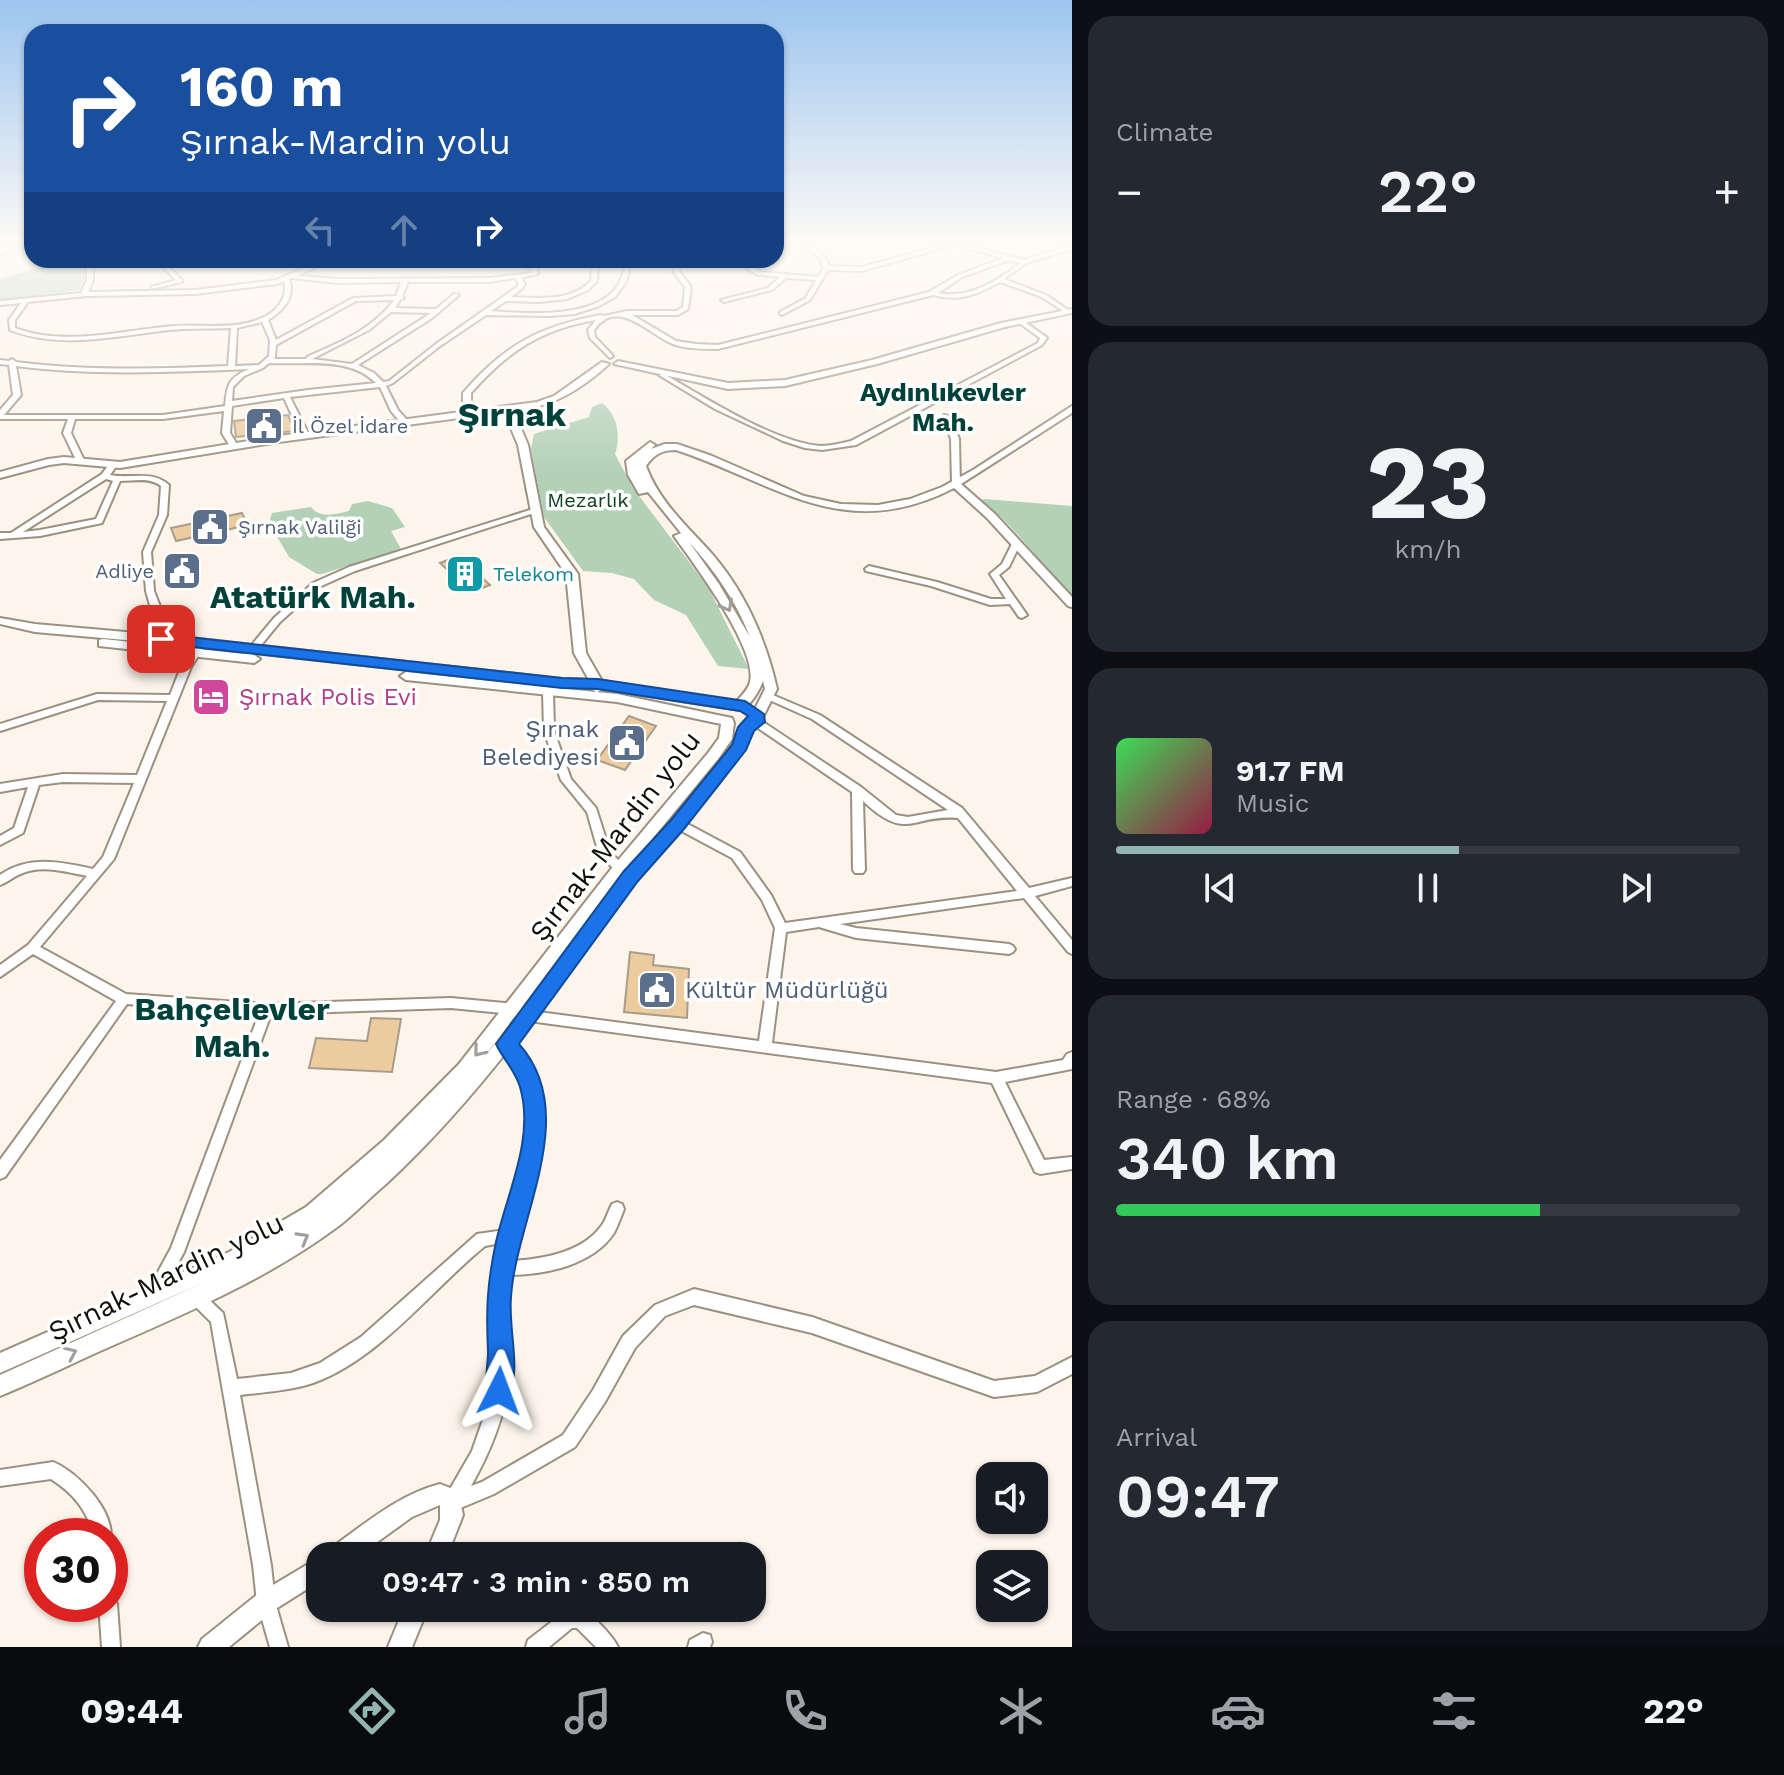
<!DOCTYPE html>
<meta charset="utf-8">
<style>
body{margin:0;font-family:"Work Sans",sans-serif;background:#242831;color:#f1f3f6;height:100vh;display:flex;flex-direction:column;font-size:30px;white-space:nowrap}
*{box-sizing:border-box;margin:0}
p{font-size:26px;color:#9ea1a6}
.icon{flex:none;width:44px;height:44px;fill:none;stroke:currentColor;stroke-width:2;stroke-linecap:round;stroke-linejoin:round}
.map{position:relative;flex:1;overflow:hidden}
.details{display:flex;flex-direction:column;gap:16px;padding:16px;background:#0d0f14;width:712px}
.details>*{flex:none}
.guide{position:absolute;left:24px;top:24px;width:760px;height:244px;border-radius:24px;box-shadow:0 2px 6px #0004;background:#1a4fa0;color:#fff;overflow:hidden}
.tools{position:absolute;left:976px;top:1462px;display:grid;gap:16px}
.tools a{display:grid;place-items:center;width:72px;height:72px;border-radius:16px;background:#171b24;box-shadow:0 2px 6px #0004;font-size:40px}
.speed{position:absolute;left:24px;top:1518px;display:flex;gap:16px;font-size:40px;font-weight:700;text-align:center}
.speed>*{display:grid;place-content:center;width:104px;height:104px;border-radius:50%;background:#171b24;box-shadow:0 2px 6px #0004;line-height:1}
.speed .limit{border:12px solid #d22;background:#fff;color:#111}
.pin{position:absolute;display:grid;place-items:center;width:68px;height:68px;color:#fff;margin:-34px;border-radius:16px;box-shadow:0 4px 12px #0006}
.me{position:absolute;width:88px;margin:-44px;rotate:3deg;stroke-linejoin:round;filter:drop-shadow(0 0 6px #0008)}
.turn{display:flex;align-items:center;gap:28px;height:168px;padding:0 24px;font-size:36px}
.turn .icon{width:104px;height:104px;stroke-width:2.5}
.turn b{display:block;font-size:56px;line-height:68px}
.lanes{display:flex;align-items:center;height:76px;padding:0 24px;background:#0003;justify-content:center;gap:40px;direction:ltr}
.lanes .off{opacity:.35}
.big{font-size:60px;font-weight:600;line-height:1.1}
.details .card{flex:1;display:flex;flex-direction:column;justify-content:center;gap:12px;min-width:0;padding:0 28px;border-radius:24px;background:#242831}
.details .dial{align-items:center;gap:0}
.dial b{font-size:104px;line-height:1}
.song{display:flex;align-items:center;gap:24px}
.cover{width:96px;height:96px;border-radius:12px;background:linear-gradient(135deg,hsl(130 70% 55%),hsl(340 70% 35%))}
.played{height:8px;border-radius:4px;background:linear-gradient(90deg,#92b4b2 55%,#363941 55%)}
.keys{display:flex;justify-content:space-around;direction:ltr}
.heat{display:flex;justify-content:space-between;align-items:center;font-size:44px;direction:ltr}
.charge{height:12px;border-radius:6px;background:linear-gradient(90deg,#34c759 68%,#363941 0)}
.trip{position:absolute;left:306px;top:1542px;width:460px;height:80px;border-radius:24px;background:#171b24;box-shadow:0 2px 6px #0004;font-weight:600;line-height:80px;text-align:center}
.tabs{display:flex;height:128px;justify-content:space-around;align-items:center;background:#090b0e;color:#9ea1a6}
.tabs .icon{width:56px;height:56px}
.tabs .active{color:#92b4b2}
.tabs b{font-size:36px;color:#f1f3f6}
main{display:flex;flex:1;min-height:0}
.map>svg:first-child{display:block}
.green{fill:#b2d1b7}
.building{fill:#eccc9f;stroke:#a89c8c;stroke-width:2}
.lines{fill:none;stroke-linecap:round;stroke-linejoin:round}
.minor-casing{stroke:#9c9080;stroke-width:4}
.tertiary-casing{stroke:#9c9080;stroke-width:4}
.minor{fill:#fff;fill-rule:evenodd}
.tertiary{fill:#fff;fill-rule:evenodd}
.oneway{stroke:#a09f9c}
.route{fill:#1a73e8;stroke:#114b97;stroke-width:2}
.labels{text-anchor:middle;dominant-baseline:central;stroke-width:7;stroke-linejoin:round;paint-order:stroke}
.far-service-label{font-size:20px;fill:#4e5e75;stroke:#fff;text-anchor:start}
.far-park-label{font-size:20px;fill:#10411f;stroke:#fff}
.far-culture-label{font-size:20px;fill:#0d838f;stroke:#fff;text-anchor:start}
.hotel-label{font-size:24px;fill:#b23c85;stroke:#fff;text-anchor:start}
.service-label{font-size:24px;fill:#4e5e75;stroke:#fff;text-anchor:end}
.far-district-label{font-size:26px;font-weight:bold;fill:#00413a;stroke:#fff}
.near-street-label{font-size:28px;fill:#120e08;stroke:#fff}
.district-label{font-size:32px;font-weight:bold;fill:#00413a;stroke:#fff}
.far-town-label{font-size:34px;font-weight:bold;fill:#00413a;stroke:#fff}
</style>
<main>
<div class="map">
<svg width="1072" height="1647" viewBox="0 0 1072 1647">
<rect width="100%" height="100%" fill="#fdf5eb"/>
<!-- green -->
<g class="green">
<polygon points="61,260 91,261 80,290 0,300 0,279"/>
<path d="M602 403C618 415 621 436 615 454L633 488 708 587 749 669 718 666 686 615 654 600 634 579 612 573 583 571 544 517 531 449 534 434 589 417 592 407Z"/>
<path d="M985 499 1072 506V600C1042 566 1017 526 980 500Z"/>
<path d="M368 501 392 508 405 527 391 531 401 549 322 574H317L289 557 269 523 272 513 311 507C320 519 335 514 349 511L352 504Z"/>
</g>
<!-- building -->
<g class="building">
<polygon points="288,415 295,431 236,437 234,421"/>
<polygon points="242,513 248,525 176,541 171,528"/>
<polygon points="459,556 490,585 471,592 440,563"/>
<polygon points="198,561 200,575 166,580 165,566"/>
<polygon points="629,716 656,726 625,770 597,760"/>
<polygon points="630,952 654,955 653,965 689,969 687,1018 624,1012"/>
<polygon points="371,1018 401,1019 392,1072 309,1068 316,1038 367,1041"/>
</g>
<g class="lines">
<!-- minor casing -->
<g class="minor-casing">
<g id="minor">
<polygon points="14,245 23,245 0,255 0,251"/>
<path d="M804 245C816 245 826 256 829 266L862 267 942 245H953L862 271 828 270 810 300 782 315 780 314V312L806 298 816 280 786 278 772 290 724 302 721 300 768 288 780 277 758 275 732 260H739L761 272 818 277 823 268 821 260Z"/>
<path d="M955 245H966L1024 260 1072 245V249L1026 263 1004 279 1046 295 1071 312 1066 313 1042 297 1000 282C975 295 961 302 933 295L718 349C703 349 687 349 673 344 649 335 618 296 594 330L595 337 613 356 610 358 590 338 588 330 596 320C541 329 507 352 471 393V413L467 415 463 413V393C504 345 540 326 601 315L604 316 627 311H677L683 307 685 287 673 271 680 260H686L679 271 691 287 688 309 678 315H632L676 341 696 344 718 345 929 292 958 275 1003 258ZM1009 260 1020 263C999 281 967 299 938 293L962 277Z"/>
<path d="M97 260H104L93 269V280L88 292 195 290 276 280 320 261 361 260 358 262 321 265 297 276 338 279 490 278 532 273V270L516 260H523L537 268 538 274 521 278 525 284 522 289 511 297C539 298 570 302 591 281L592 260H598L597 281 588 290 567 299 539 302 506 301 491 311C525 314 606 320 621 279 624 273 624 266 625 260H631L626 282 615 297 597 307 574 314 550 316 486 315 440 346 393 383 386 386 398 410 408 421 407 423H401L391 411 380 387 290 397 309 435 305 437 301 435 284 398 232 406 230 433 238 446 234 448H231L222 433 224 411 163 419H75L71 433 85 462 81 464 77 462 63 433 68 419H0V410L13 395 9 365 0 364V360L9 361 12 359 16 362C86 371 156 369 228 366L231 328C210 329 189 328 169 330 115 336 61 350 10 330L9 320 21 303 0 305V301L81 293 87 280V268ZM291 278 338 283 401 282 396 296 353 298 276 340 268 320C283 311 296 297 289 279ZM515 278 519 284 517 287 436 344 389 381 383 382 374 373 358 365 432 318 459 295 454 294 436 309 395 308 400 300 404 298 402 296 408 282H490ZM284 281C288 296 279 309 266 316 239 331 203 324 174 326 122 330 66 347 15 328V320L28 302 87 296 195 294 277 284ZM394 300C374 329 338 343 307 357L306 359H274L275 357 276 345 356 301ZM391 312 431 313 352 364 312 359 369 330ZM262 322 270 340 269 356 259 365 235 366 237 328ZM269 363C306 365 349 356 376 383L308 390 232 401 233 387 244 376 263 368ZM16 366C94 376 171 372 249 369 228 378 227 385 225 406L163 415H4L21 395Z"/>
<polygon points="156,260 162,260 182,280 182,282 151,289 151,287 176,280"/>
<path d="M1018 320H1022L1046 337 1047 338 1042 345 856 445 822 450 805 448 783 441 715 409 659 375 664 374C704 397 775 443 821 446 831 446 841 443 851 441L1038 343 1040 338 1018 322Z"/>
<polygon points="944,415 951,417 959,439 960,485 956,487 952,485 951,439 943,417"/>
<path d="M110 463 117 465 110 475C131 479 152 470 169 485L167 515 151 552 154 591 161 609 145 637 140 640 135 637 151 609 146 591 143 552 159 515 161 486C149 477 135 481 120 481L102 523 40 536 0 539V533H11L102 474ZM106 479 113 481 96 519 40 530 23 532Z"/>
<polygon points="533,509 539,509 540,511 355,571 319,587 280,622 249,660 243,660 241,658 274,618 313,583 349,567"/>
<polygon points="1016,541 1020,544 1009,567 999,575 1027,615 1022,618 1019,617 1010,604 990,605 931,586 866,571 865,569 869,566 937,582 991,599 1006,599 990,574 1002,564 1012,544"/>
<path d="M199 644 204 647 191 667 114 859 40 947 126 994 267 1004 451 998 514 1004 531 1011 759 1041 775 928 762 900 732 858 674 827 672 824 674 821H682L740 852 771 895 785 923 1017 891 958 818C911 814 908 843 863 801L865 870 863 873H855L853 870 852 792 752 724 751 722 752 720H760L861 787 896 815 908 817 948 810 812 719 765 698 763 696 768 693 820 715 962 808 1029 888 1072 878V886L1035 896 1072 940V954L1068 952 1024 898 840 924 856 928 1009 944 1013 946 1015 949 1013 952 1009 954 856 938 819 927 786 932 772 1043 996 1072 1063 1060 1067 1054 1072 1052V1069L1005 1082 1044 1160 1072 1157V1169L1040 1174 1035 1172 992 1083 529 1021 512 1014 451 1008 271 1014 184 1252 159 1299 154 1302 149 1299 146 1294 171 1248 259 1014 127 1004 5 1177 0 1179V1160L116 1001 33 954 0 977V965L28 945 87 876C66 872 43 865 23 873 14 876 8 882 0 885V875C29 855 60 862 93 869L103 857 134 783 63 782 39 785 23 833 0 845V836L14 828 28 787 0 792V784L63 774 137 775 167 701 98 700 0 731V724L97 694 170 695 181 667 196 645Z"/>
<polygon points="548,688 553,691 554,731 571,779 596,808 610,852 626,868 624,871 616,871 599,854 587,812 561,780 544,731 543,691"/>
<path d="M507 1038 512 1040C518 1050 527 1061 531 1072 556 1133 528 1201 512 1261 544 1259 586 1252 604 1222 607 1216 609 1210 612 1204L617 1202 622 1204 624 1209C621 1217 618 1225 614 1233 593 1265 545 1275 509 1275 503 1308 509 1331 509 1362 510 1406 492 1449 471 1486L482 1482 563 1435 593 1390 623 1336 655 1305 694 1289 812 1317 994 1381 1035 1376 1072 1357V1374L1037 1392 994 1397 812 1333 694 1305 665 1316 635 1348 605 1402 575 1447 494 1494 451 1512 445 1509 442 1503 472 1451 487 1408 493 1363 490 1314V1294L502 1243 485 1246C431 1290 380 1359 313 1383 289 1391 264 1392 240 1395L271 1565 275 1602 288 1647H270L257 1602 253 1565 211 1322 191 1302 188 1297 191 1292 196 1289 201 1292 223 1313 237 1379 291 1373 320 1363 361 1337 477 1234 505 1230C520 1181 538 1127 519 1076 515 1065 506 1055 500 1044L502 1040Z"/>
<path d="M53 1462C78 1472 116 1512 110 1540V1536H94C87 1510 73 1493 51 1479L0 1486V1470Z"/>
<polygon points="110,1596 114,1598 117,1604 120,1647 102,1647 99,1604 110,1604"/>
<path d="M569 1610C573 1610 580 1610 583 1611 593 1614 614 1638 618 1647H596L577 1628H572L549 1647H526L528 1640 563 1613Z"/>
<polygon points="703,1633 710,1635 712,1642 710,1647 688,1647 690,1640"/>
</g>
</g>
<!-- tertiary casing -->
<g class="tertiary-casing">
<g id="tertiary">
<polygon points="1072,309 1072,313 1005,327 877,364 785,386 728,389 614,364 618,361 728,383 785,380 872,360 1001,323"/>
<path d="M602 362 609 364C584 387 555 406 520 410V426L528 445 544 527 578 574 586 653 602 681 736 702C741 696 748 690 750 682 758 649 694 564 674 536L681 533 648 492 639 494 628 475 626 461 650 442 655 445 651 449 665 444H677L712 456 804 496 841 504 878 505 910 499 942 487 973 470 1072 406V413L961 484 995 514 1072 597V607L1068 606 987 518 954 488C844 545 776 483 676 450 662 450 654 454 646 466 659 502 688 527 713 555 746 594 766 640 777 689L763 717 757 721 751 717 765 689 763 681C759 691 751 706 740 710L603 689 597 692 617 694 732 718 734 723 732 739 718 759 625 872 481 1061 533 996 638 857 720 766 742 724H752L753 727C725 790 673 831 632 885 554 989 482 1095 386 1184 369 1198 354 1215 336 1228 270 1277 191 1311 116 1344 77 1361 39 1380 0 1396V1375L207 1281 0 1373V1353L229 1252 306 1207 384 1140 459 1064 615 864 708 753 719 738 721 724 617 702 406 680 400 676 406 672 596 692 591 688 562 687 182 645 35 632 0 624V618L35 624 182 637 562 679 589 680 574 653 566 574 534 527 518 445 510 426 511 411 279 442 120 468 64 463 49 465 0 478V472L48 459 64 457 120 462 279 436 537 402 554 396ZM689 542C715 571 736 601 750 637L719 584Z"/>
<polygon points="103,639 254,655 260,659 254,663 99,646 99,640"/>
<path d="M440 1484 458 1491 463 1515 447 1556H425L440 1520V1505L412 1517 358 1556H328L331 1548C366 1523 398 1495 440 1484Z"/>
<polygon points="320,1557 320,1581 274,1610 229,1647 198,1647 202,1639 258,1594"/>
<polygon points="404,1608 428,1608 412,1647 388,1647"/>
</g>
</g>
<!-- minor -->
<use href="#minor" class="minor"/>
<!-- tertiary -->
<use href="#tertiary" class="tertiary"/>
</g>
<!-- one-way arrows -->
<defs><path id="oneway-chevron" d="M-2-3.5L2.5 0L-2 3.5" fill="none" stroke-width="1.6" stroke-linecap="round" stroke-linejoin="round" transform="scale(2)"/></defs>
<g class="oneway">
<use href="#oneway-chevron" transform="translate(727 606) rotate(62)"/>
<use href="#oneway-chevron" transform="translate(479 1051) rotate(129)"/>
<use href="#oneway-chevron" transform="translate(303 1238) rotate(-30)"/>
<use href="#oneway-chevron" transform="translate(71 1353) rotate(-24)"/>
</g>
<!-- sky -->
<linearGradient id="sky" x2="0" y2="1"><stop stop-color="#9cc5ef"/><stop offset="0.51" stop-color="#fefaf6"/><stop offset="1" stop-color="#fefaf6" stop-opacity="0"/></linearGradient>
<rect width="1072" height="476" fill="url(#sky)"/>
<!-- route -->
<path class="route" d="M161 634 562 678 598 679 745 701 764 714 765 722 754 731 746 750 684 829 638 881 519 1044C582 1114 516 1218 511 1297 508 1331 522 1367 508 1400L499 1404 489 1400C483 1386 488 1368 488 1352 486 1310 487 1284 496 1242 507 1193 535 1138 520 1087 515 1070 503 1059 496 1044L624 871 671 820 732 745 738 727 748 716 740 711 598 689 562 688 156 643 153 639Z"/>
<!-- icons -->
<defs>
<g id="civic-square" transform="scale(2)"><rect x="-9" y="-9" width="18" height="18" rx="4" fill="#5c6f8a" stroke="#fff"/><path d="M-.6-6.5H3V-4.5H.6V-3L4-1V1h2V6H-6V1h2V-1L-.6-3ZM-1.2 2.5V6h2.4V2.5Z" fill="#fff"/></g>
<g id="building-square" transform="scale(2)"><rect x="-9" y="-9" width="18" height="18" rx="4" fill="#0f9aa8" stroke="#fff"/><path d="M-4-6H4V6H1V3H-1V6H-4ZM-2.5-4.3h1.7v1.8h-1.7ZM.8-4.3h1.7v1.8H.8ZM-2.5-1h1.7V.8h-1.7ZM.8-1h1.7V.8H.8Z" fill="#fff"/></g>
<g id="hotel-square" transform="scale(2)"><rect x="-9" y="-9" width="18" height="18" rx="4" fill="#d1479c" stroke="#fff"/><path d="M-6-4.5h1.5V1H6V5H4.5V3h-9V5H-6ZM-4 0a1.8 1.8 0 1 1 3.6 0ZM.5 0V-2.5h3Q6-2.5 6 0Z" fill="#fff"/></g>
</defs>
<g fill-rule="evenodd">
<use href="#civic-square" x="264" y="426"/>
<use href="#civic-square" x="210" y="527"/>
<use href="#civic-square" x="182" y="571"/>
<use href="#building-square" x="465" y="574"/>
<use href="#hotel-square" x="211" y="697"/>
<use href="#civic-square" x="627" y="743"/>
<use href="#civic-square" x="657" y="990"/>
</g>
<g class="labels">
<!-- far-service labels -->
<g class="far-service-label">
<text x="292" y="426">İl Özel İdare</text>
<text x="238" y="527">Şırnak Valilği</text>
<text x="154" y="571" text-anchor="end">Adliye</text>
</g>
<!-- far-park labels -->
<g class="far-park-label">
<text x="588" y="500">Mezarlık</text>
</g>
<!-- far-culture labels -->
<g class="far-culture-label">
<text x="493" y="574">Telekom</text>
</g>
<!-- hotel labels -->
<g class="hotel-label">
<text x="239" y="697">Şırnak Polis Evi</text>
</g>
<!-- service labels -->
<g class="service-label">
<text x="599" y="729">Şırnak<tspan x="599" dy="28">Belediyesi</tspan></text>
<text x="685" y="990" text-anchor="start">Kültür Müdürlüğü</text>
</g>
<!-- far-district labels -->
<g class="far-district-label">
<text x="943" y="392">Aydınlıkevler<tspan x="943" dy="30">Mah.</tspan></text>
</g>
<!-- near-street labels -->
<g class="near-street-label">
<text transform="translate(615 836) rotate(-52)">Şırnak-Mardin yolu</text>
<text transform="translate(166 1277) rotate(-26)">Şırnak-Mardin yolu</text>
</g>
<!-- district labels -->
<g class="district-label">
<text x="313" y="597">Atatürk Mah.</text>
<text x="232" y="1009">Bahçelievler<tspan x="232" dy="37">Mah.</tspan></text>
</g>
<!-- far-town labels -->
<g class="far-town-label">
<text x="512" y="414">Şırnak</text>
</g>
</g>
</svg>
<div class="tools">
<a><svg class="icon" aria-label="sound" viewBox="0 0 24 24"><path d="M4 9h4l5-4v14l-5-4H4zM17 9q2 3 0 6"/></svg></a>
<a><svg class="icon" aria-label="layers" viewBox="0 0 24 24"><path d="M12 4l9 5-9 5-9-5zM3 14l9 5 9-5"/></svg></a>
</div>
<div class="speed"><div class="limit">30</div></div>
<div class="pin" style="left:161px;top:639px;background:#d93025"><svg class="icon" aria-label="arrive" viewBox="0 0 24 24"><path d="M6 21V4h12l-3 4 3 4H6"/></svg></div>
<svg class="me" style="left:499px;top:1391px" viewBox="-20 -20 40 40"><path d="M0-17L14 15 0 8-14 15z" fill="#1a73e8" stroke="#fff" stroke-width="4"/></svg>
<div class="trip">09:47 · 3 min · 850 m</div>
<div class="guide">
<div class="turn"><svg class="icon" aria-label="right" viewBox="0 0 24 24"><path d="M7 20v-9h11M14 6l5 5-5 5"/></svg><div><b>160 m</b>Şırnak-Mardin yolu</div></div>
<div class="lanes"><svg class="icon off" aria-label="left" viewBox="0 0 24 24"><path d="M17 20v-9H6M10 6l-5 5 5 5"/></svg><svg class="icon off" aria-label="ahead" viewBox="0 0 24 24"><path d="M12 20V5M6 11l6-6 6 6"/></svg><svg class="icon" aria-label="right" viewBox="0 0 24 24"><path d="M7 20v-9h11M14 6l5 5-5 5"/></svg></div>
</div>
</div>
<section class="details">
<div class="card"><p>Climate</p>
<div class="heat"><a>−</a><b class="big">22°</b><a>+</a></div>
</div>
<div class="card dial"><b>23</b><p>km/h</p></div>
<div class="card">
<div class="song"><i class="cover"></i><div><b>91.7 FM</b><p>Music</p></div></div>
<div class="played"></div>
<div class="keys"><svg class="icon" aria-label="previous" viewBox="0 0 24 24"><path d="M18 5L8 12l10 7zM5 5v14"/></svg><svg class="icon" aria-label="pause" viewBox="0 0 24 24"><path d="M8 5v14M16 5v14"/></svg><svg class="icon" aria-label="next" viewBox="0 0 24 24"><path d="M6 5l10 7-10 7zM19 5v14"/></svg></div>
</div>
<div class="card"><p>Range · 68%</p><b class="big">340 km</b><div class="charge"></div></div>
<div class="card"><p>Arrival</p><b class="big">09:47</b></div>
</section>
</main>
<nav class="tabs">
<b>09:44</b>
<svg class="icon active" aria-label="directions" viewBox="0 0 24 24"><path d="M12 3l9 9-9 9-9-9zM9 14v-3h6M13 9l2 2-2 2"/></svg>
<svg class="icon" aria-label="music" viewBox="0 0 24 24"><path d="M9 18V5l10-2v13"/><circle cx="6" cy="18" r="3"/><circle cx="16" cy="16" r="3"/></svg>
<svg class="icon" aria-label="phone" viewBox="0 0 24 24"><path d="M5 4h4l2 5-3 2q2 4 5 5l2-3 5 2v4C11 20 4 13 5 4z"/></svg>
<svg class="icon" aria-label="climate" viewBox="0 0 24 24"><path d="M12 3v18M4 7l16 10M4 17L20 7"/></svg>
<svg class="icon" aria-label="car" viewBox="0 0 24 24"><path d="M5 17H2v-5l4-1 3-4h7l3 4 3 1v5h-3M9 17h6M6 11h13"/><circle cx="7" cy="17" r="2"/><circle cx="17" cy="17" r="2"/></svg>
<svg class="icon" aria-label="filters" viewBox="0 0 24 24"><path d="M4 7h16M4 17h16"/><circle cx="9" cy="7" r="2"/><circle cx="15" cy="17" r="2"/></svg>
<b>22°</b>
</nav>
